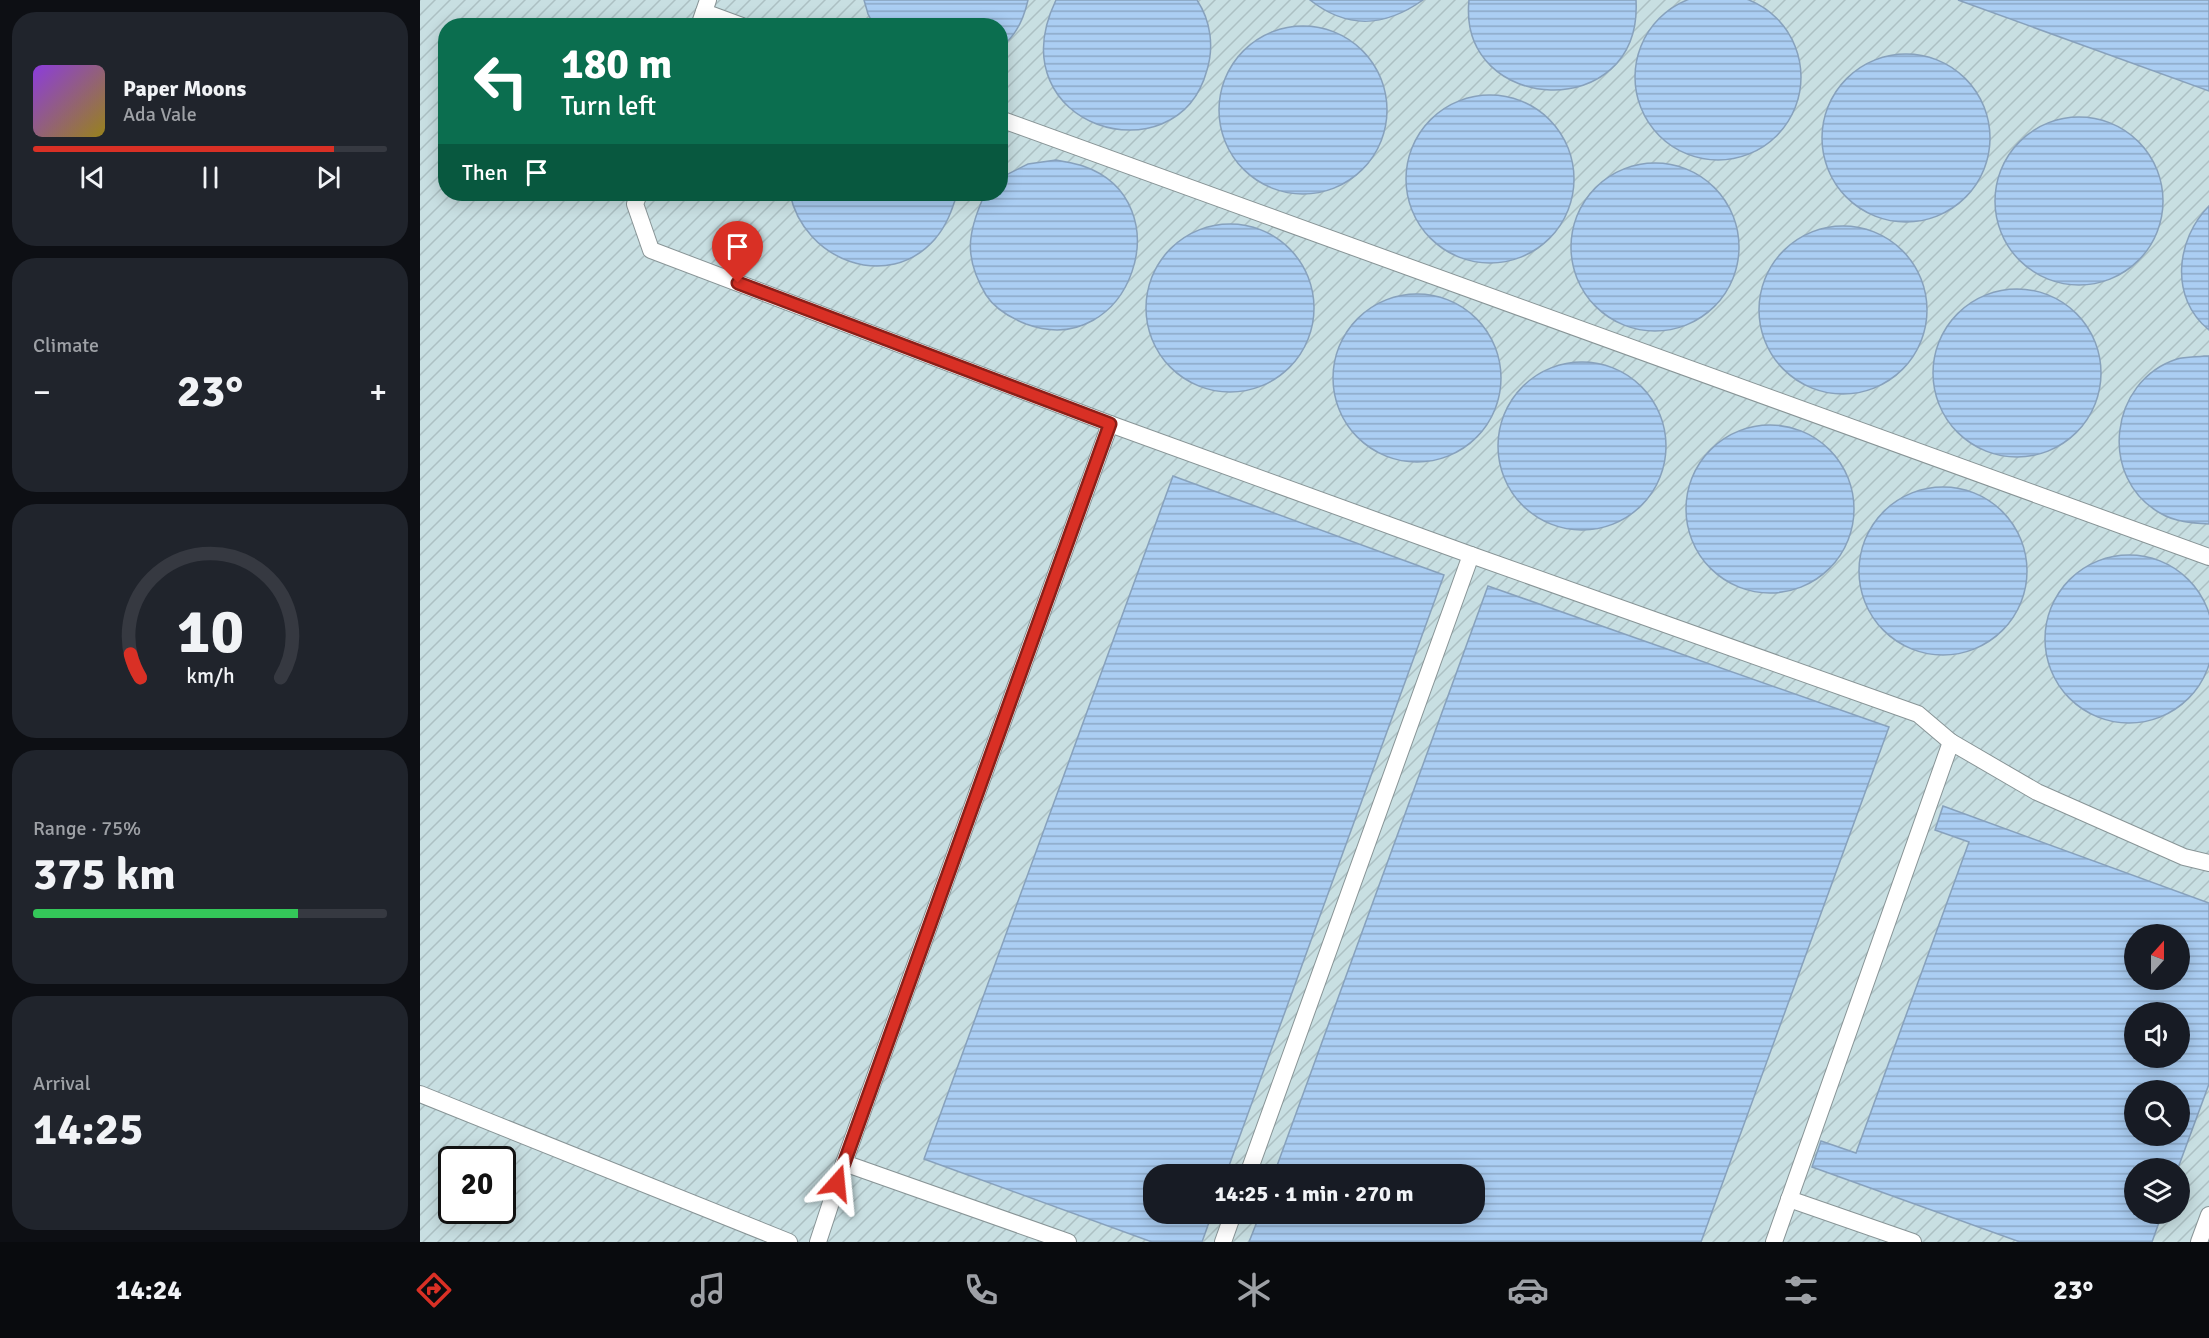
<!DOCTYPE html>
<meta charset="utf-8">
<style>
body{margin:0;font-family:Signika,sans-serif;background:#20242c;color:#f1f3f6;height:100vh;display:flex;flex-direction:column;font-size:22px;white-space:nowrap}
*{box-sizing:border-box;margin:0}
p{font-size:20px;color:#9ea1a6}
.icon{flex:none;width:33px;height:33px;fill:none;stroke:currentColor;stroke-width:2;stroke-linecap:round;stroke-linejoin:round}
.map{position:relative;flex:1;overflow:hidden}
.panel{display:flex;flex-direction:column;gap:12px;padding:12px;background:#0d0f14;width:420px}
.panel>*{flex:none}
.banner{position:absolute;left:18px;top:18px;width:570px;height:183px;border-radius:24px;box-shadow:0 3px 15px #0003;background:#0b6e4f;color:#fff;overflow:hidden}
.needle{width:39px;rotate:21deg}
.controls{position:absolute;left:1704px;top:924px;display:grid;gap:12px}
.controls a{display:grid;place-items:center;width:66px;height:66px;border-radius:50%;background:#171b24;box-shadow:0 3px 15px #0003;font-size:30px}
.speed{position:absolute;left:18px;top:1146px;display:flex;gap:12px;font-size:30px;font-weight:700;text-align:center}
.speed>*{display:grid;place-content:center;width:78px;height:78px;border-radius:50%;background:#171b24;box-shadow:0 3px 15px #0003;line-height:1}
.speed .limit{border:3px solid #111;border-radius:9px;background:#fff;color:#111}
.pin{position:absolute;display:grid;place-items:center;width:51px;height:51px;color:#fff;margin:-62px -26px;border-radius:50% 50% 50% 0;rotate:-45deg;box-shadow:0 0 6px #0007}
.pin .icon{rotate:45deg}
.me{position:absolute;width:66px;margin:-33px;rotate:18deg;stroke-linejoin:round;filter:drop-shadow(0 0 4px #0008)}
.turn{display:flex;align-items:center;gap:21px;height:126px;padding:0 24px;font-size:27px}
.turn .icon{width:78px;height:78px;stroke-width:2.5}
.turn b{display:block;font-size:42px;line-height:51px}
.then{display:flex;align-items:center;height:57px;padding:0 24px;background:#0003;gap:12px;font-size:22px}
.big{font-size:45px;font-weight:700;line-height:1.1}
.panel .tile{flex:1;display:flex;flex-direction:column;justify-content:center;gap:9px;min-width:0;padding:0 21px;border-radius:24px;background:#20242c}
.panel .dial{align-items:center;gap:0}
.dial svg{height:156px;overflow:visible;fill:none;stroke:#363941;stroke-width:7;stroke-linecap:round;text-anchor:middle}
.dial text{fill:#f1f3f6;stroke:none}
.song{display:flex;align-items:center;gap:18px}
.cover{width:72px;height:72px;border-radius:9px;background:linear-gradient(135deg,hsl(270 70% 55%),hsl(50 70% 35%))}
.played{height:6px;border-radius:3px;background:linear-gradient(90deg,#d93025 85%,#363941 85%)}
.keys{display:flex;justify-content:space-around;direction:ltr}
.heat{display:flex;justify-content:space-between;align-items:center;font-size:33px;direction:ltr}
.charge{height:9px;border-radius:4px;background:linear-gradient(90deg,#34c759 75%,#363941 0)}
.trip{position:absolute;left:723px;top:1164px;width:342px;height:60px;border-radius:24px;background:#171b24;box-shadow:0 3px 15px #0003;font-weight:700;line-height:60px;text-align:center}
.tab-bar{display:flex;height:96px;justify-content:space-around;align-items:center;background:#090b0e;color:#9ea1a6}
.tab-bar .icon{width:42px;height:42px}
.tab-bar .selected{color:#d93025}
.tab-bar b{font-size:27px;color:#f1f3f6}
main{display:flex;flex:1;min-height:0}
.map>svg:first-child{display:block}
.industrial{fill:url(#industrial-furrows);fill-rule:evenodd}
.water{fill:url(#water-rules);stroke:#87a1bc;stroke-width:1.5;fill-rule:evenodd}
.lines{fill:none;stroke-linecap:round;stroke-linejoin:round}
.service-casing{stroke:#889496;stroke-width:18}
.service{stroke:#fff;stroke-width:16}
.route-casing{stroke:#8d1f18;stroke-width:15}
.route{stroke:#d93025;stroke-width:10}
</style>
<main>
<section class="panel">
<div class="tile">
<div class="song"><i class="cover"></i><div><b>Paper Moons</b><p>Ada Vale</p></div></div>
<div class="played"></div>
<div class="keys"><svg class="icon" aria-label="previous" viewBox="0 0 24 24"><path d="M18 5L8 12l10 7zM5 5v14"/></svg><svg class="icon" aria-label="pause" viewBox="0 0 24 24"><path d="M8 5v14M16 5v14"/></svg><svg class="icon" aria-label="next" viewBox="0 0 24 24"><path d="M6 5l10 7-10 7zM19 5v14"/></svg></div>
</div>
<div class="tile"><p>Climate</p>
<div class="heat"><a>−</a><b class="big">23°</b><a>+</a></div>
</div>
<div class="tile dial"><svg viewBox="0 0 100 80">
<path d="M14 69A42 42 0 1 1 86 69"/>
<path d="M14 69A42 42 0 0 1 9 57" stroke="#d93025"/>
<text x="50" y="56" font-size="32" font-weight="700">10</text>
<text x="50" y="72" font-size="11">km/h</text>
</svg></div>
<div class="tile"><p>Range · 75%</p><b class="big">375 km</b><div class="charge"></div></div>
<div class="tile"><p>Arrival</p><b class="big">14:25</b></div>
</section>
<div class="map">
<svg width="1789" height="1242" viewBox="0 0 1789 1242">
<defs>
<pattern id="industrial-furrows" width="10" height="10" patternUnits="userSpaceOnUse" patternTransform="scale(1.5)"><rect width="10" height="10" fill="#c8dfe2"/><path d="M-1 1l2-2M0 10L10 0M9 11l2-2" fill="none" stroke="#acc0c3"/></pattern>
<pattern id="water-rules" width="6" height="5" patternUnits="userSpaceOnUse" patternTransform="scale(1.5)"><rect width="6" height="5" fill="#abcef3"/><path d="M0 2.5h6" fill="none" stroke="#8ca8c6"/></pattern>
</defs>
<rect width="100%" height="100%" fill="#dceaec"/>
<!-- industrial -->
<path class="industrial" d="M0 0H1789V1242H0ZM26 26H580V194H26ZM1714 934H1760V980H1714ZM1714 1012H1760V1058H1714ZM1714 1090H1760V1136H1714ZM32 1160H82V1210H32ZM1714 1168H1760V1214H1714ZM734 1174H1054V1214H734Z"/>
<!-- water -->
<g class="water">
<circle cx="1298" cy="77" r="83"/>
<path d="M444 0H608C604 18 596 36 581 47L580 26 454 25 448 14Z"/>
<path d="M636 0H777C791 21 794 47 787 70 757 181 575 127 636 0Z"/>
<path d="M890 0H1003C965 27 928 30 890 0Z"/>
<path d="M1049 0H1216C1223 125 1037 115 1049 0Z"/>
<polygon points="1538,0 1789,0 1789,91"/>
<circle cx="883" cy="110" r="84"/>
<circle cx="1486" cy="138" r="84"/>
<circle cx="1070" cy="179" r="84"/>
<circle cx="1659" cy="201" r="84"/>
<path d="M636 160C645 162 654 163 663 166 765 201 710 362 606 324 591 318 575 309 566 295 544 258 547 234 564 196L567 194H580L581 180 584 176 608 164Z"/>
<circle cx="1235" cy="247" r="84"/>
<path d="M370 194H537C532 210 527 225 515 239 468 293 384 260 370 194Z"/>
<path d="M1789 206V330C1749 298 1756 239 1789 206Z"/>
<circle cx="810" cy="308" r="84"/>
<circle cx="1423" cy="310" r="84"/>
<circle cx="1597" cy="373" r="84"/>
<circle cx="997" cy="378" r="84"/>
<path d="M1784 356H1789V524C1772 523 1755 522 1740 513 1678 478 1689 381 1757 359 1765 357 1776 357 1784 356Z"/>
<circle cx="1162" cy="446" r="84"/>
<circle cx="1350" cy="509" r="84"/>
<polygon points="753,476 1024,575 806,1174 734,1174 734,1214 792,1214 782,1242 732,1242 504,1159"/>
<circle cx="1523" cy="571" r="84"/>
<circle cx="1709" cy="639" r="84"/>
<polygon points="1068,586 1469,727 1281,1242 829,1242 840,1214 1054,1214 1054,1174 854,1174"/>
<path d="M1523 806 1789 903V1084L1758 1168H1714V1214H1742L1732 1242H1600L1392 1167 1401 1141 1436 1153 1549 842 1515 830ZM1714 934H1760V980H1714ZM1714 1012H1760V1058H1714ZM1714 1090H1760V1136H1714Z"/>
</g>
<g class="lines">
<!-- service casing -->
<g class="service-casing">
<g id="service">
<polyline points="284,12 322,26"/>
<polyline points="279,26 288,0"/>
<polyline points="580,119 1789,557"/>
<polyline points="219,194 215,204 231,250 690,424 424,1163 648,1242"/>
<polyline points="690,424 1051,555"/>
<polyline points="0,1094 369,1242"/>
<polyline points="828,1174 1051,555 1498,714 1531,742"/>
<polyline points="1369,1199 1493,1242"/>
<polyline points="398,1242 424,1163"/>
<polyline points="803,1242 813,1214"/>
<polyline points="1354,1242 1531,742 1617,792 1764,857 1789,863"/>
<polyline points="1779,1242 1789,1215"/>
</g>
</g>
<!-- service -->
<use href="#service" class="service"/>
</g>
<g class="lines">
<!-- route casing -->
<g class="route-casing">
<polyline id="route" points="318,283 690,424 417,1183"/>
</g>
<!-- route -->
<use href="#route" class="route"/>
</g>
</svg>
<div class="controls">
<a><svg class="needle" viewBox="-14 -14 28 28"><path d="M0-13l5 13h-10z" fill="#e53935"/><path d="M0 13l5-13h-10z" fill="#9ea1a6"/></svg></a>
<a><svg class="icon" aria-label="sound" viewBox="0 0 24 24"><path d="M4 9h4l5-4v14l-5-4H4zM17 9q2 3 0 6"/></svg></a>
<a><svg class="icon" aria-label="search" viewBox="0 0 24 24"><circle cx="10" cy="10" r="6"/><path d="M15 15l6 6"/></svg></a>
<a><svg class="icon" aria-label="layers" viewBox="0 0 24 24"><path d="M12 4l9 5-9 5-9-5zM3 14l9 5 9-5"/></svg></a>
</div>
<div class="speed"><div class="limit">20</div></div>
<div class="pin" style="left:318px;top:283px;background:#d93025"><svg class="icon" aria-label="arrive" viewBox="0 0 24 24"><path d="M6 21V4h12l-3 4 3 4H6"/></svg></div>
<svg class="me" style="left:417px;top:1183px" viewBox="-20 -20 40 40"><path d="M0-17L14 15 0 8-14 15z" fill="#d93025" stroke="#fff" stroke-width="4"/></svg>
<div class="trip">14:25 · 1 min · 270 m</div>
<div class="banner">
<div class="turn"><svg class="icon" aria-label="left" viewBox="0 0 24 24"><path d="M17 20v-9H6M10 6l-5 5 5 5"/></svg><div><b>180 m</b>Turn left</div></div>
<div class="then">Then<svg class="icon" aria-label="arrive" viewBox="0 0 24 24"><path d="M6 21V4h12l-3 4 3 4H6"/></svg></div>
</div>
</div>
</main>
<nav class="tab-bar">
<b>14:24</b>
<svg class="icon selected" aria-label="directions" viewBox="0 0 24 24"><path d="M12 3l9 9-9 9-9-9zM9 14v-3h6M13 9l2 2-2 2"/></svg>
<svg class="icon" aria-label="music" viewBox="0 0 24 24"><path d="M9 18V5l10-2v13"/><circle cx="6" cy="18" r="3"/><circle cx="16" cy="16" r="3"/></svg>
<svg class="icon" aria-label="phone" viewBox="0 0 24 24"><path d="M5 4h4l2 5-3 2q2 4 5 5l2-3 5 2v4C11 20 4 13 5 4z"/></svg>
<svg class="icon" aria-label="climate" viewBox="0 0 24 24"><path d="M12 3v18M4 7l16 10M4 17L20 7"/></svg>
<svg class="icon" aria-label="car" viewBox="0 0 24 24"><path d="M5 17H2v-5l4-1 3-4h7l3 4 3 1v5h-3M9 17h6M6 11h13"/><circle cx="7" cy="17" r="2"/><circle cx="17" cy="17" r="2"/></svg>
<svg class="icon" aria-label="filters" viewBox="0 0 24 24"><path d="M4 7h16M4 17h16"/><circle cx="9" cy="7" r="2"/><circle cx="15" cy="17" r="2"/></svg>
<b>23°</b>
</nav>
